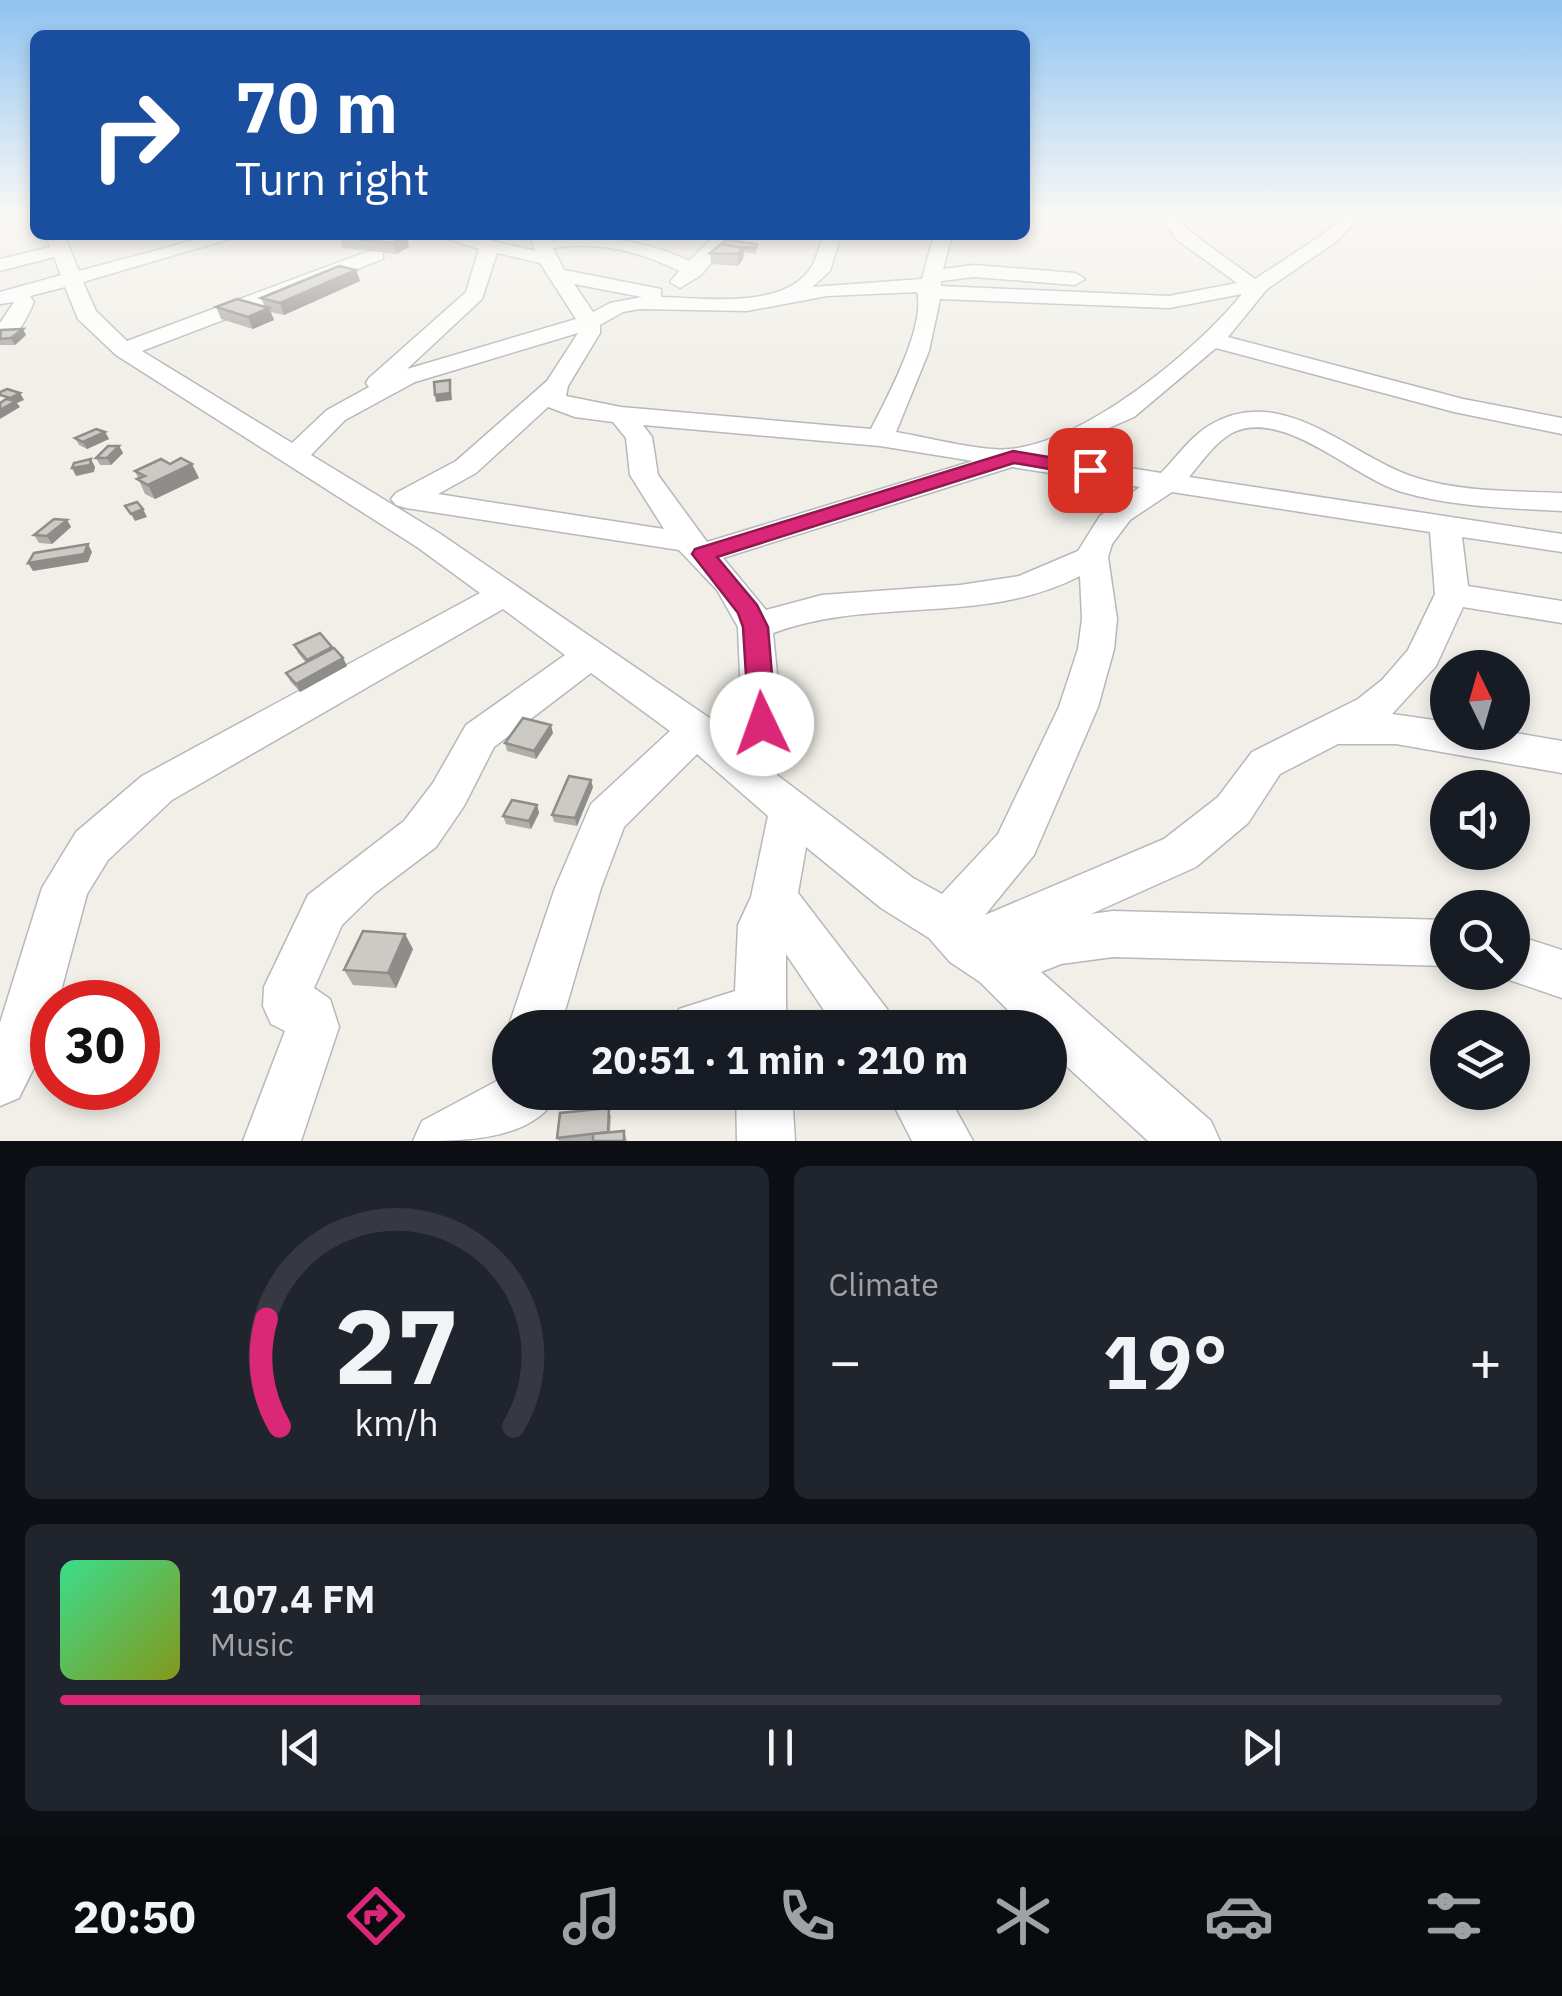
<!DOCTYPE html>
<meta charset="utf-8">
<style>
body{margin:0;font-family:"IBM Plex Sans",sans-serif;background:#20242c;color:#f1f3f6;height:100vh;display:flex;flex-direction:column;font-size:38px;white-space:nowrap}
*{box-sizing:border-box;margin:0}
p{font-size:32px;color:#9ea1a6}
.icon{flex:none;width:55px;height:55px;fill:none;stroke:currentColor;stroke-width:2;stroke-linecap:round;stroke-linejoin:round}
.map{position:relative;height:1141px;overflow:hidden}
.panel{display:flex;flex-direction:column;gap:25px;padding:25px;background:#0d0f14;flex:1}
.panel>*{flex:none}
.guide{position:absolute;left:30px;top:30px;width:1000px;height:210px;border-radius:15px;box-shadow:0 5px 15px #0003;background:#1a4fa0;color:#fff;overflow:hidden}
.needle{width:65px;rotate:355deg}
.fabs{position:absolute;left:1430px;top:650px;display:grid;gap:20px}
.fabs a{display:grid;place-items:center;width:100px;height:100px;border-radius:50%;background:#171b24;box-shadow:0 5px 15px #0003;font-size:50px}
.speed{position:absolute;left:30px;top:980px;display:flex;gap:20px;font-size:50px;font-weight:700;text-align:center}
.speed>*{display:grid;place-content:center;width:130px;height:130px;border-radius:50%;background:#171b24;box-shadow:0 5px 15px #0003;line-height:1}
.speed .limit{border:15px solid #d22;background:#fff;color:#111}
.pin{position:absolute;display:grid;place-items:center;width:85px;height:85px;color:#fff;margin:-42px;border-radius:20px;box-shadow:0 5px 15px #0006}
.me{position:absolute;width:110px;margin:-55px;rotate:357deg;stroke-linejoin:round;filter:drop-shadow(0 0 8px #0008)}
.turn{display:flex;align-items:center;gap:35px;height:210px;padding:0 40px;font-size:45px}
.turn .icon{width:130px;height:130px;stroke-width:2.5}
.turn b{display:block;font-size:70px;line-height:85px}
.big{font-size:75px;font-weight:700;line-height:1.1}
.panel .card{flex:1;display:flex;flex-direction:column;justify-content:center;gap:15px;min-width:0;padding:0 35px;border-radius:15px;background:#20242c}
.panel .dial{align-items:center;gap:0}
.dial svg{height:260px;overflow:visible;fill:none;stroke:#363941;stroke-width:7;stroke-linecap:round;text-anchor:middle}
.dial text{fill:#f1f3f6;stroke:none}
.song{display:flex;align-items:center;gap:30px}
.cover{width:120px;height:120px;border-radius:15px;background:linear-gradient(135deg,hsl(150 70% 55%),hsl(70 70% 35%))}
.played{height:10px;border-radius:5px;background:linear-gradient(90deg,#db2777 25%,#363941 25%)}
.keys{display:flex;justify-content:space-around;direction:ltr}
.heat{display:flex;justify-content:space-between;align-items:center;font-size:55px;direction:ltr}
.panel .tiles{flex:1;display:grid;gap:25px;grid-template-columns:1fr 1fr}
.card:last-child{grid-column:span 2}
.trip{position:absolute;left:492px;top:1010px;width:575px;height:100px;border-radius:50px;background:#171b24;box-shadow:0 5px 15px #0003;font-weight:700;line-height:100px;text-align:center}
.menu{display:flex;height:160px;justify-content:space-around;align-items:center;background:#090b0e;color:#9ea1a6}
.menu .icon{width:70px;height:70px}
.menu .on{color:#db2777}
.menu b{font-size:45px;color:#f1f3f6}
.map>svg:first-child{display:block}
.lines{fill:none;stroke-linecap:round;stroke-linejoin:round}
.minor-casing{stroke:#b5b8bc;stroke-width:3}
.minor{fill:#fff;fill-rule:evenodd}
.wall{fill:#afaea9}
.shaded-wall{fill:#8f8d8a}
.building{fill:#cccac5;stroke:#8f8d8a;stroke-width:2.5}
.route{fill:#db2777;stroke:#8e194d;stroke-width:2.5}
</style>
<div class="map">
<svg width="1562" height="1141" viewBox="0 0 1562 1141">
<rect width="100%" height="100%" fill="#f1efe8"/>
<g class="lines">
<!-- minor casing -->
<g class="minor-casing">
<g id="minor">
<polygon points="0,215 15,215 0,222"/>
<path d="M1160 215H1176L1189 231 1255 279 1325 233 1345 215H1362L1337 241 1267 289 1228 337 1463 399 1562 418V434L1454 412 1216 348 1134 417 1047 455 1161 473C1177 457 1191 436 1210 425 1284 381 1351 458 1417 478 1462 492 1515 491 1562 493V511C1508 508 1453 507 1402 492 1353 478 1284 407 1232 433 1214 443 1202 462 1189 477L1562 534V552L1462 537 1468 586 1562 601V623L1463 607 1436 666 1392 714 1448 722V732H1510L1562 741V773L1396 744H1338L1280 774 1248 823 1196 867 1091 914 1113 911 1448 920V966L1113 957 1061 964 1041 972 1211 1121 1220 1141H1148L1050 1051V1028H1026L980 982 950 962 929 938 881 908 806 847 798 893 887 1009 894 1028H836L786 954V1010L779 1028H672L679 1009 735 991 738 925 751 897 768 816 697 754 624 827 601 888 560 1028H510V1033L508 1028 555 888 591 804 670 731 591 673 494 747 464 806 436 847 375 893 342 925 314 988 330 999 339 1027 301 1141H243L285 1031 271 1024 263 1006 264 987 308 895 404 821 433 783 466 725 565 655 503 609 172 800 108 860 87 894 58 1002H52C52 1038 34 1067 19 1098L0 1106V1023L42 888 76 832 142 776 480 593 417 547 116 355 78 319 65 287 30 296 34 302C27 318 18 338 0 343V323L14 302 0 304V292L61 275 54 257 0 271V259L50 247 46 235H64L79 271 213 235H243L83 282 96 311 127 341 369 251H383V259L142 351 292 443 327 410 369 387 366 383 369 378 466 292 479 249 436 235H468L535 251 530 235C583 235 638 236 689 261L715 235H734L701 275 680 288 670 282 679 271C640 251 597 241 553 248L564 270 661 289V297C705 298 786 310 812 266 817 257 820 245 823 235H841L830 271 812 287 922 279 934 235H952L943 269 974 265 1075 273 1085 279 1075 285 974 277 941 281V286L1169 296 1237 283 1176 239ZM497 253 540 263 576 319 407 369 482 299ZM574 284 642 297 610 303 593 312ZM917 292C926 326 887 398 871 429L621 407 566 396 568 386 600 333V325L623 312 640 309 747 311 827 296ZM1242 294C1196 351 1085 442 1010 449 982 452 926 437 896 432L929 351 940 299 1169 308ZM578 333 547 381 456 461 396 493 391 499 396 505 406 508 679 550 717 590 738 627 742 724 740 744 711 719 439 533 311 455 345 420 415 382ZM548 407 575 417 613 422 626 438 630 475 664 529 438 494 476 473ZM643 425 880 446 973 461 707 542 658 475 652 437ZM1012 467 1140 487 1100 516 1078 551 1019 576 960 585 822 595 766 610 723 558ZM1172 492 1430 532 1435 594 1408 650 1382 680 1358 699 1252 752 1218 797 1164 839 985 915 1034 855 1098 707 1114 649 1117 619 1108 557 1112 544 1130 520ZM1080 576 1082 619 1078 649 1059 707 998 834 942 894 913 878 777 775 782 724 773 633C871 596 984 626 1080 576Z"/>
<polygon points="1512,934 1562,950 1562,998 1495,975 1512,972"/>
<path d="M510 1074V1092H559C536 1141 464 1141 413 1141L422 1121Z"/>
<polygon points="736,1092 792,1092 795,1141 737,1141"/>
<polygon points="887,1092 946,1092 973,1141 912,1141"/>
</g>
</g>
<!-- minor -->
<use href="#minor" class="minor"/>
</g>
<!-- wall -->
<g class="wall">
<polygon points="784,235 801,235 798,240 784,239"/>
<polygon points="407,236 409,247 396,254 343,248 340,237"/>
<polygon points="757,244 756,254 744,252 743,259 738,266 711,264 710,253"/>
<polygon points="356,270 360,281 284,315 271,312 274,320 253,329 221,319 216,307 265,307 261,298"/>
<polygon points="26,335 15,345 0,345 0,339"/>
<polygon points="105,432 109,439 87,449 79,445 75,438"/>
<polygon points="119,446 123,453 111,465 100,465 96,458"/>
<polygon points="135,471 199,478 155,499 145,494"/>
<polygon points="67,520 71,527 52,544 39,543 34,535"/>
<polygon points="294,645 333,649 343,658 347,666 300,692 290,681 286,673 306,663 298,653"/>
<polygon points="553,733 536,759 507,751 505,743"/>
<polygon points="593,787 577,826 554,822 552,815"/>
<polygon points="537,805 539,813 531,829 506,824 503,816"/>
<polygon points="413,949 396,988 353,985 344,970"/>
<polygon points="611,1115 610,1132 624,1131 627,1141 559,1141 557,1138"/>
</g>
<!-- shaded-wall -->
<g class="shaded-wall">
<polygon points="407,236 409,247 396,254 393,243"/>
<polygon points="744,247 743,259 738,266 738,254"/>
<polygon points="356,270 360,281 284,315 280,303"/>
<polygon points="269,308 274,320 253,329 248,317"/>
<polygon points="23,329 26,335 15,345 11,338"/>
<polygon points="450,380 452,400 436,402 435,395"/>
<polygon points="20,393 24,400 17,403 20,407 0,419 0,410 13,403 10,398"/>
<polygon points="105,432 109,439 87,449 83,442"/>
<polygon points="119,446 123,453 111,465 107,458"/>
<polygon points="91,459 95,467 94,472 76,476 72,468"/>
<polygon points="192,464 199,478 155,499 148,485"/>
<polygon points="143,509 147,517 135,521 131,514"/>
<polygon points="67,520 71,527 52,544 47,536"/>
<polygon points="88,544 92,552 88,562 33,571 28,563"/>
<polygon points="343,658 347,666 300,692 296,684"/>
<polygon points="551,725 553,733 536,759 534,751"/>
<polygon points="591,780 593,787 577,826 575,818"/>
<polygon points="537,805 539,813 531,829 529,821"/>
<polygon points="405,934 413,949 396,988 388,973"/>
</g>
<!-- building -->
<g class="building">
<polygon points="342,235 394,235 407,236 393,243 340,237"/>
<polygon points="726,240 757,244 756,248 744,247 743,251 743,248 721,244"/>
<polygon points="721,244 743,248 738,254 710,253"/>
<polygon points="339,266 356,270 280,303 261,298"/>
<polygon points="237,299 269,308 248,317 216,307"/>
<polygon points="23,329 11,338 0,339 1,330"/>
<polygon points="450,380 450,393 435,395 434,382"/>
<polygon points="7,389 20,393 10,398 0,395 0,392"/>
<polygon points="6,399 16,401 0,410 0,403"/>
<polygon points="96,429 105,432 83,442 75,438"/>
<polygon points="108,446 119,446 107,458 96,458"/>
<polygon points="181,458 192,464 148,485 137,479 145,476 135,471 161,459 170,464"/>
<polygon points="91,459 90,465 72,468 74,463"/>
<polygon points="137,502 143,509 131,514 125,506"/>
<polygon points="54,519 67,520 47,536 34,535"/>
<polygon points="88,544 84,554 28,563 34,553"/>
<polygon points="320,633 332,647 307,660 294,645"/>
<polygon points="334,648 343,658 296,684 286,673"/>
<polygon points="523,718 551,725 534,751 505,743"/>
<polygon points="569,776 591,780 575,818 552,815"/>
<polygon points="512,800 537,805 529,821 503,816"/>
<polygon points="363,931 405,934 388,973 344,970"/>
<polygon points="609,1108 608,1132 557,1138 560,1113"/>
<polygon points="624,1131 624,1141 593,1141 593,1134"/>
</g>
<!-- sky -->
<linearGradient id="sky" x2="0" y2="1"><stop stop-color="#8fc3f1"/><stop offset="0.57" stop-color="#f9f8f5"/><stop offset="1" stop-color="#f9f8f5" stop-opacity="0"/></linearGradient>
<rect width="1562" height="374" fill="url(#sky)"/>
<!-- route -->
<polygon class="route" points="1013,451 1090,464 1099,470 1090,476 1014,463 717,557 757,605 768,627 776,724 772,732 762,735 753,732 749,724 743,627 738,613 692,554 695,549"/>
</svg>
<div class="fabs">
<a><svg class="needle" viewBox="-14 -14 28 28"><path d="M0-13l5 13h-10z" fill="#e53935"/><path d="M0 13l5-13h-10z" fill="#9ea1a6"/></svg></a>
<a><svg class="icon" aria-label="sound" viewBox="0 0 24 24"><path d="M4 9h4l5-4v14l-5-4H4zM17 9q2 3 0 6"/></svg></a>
<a><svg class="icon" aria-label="search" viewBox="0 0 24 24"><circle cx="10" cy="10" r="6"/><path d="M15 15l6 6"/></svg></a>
<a><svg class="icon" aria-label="layers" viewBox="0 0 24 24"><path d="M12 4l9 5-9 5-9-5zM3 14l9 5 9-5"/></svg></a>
</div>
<div class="speed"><div class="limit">30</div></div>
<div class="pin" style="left:1090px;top:470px;background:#d93025"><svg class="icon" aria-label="arrive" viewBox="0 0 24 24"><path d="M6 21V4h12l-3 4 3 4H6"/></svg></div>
<svg class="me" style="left:762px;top:724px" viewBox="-20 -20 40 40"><circle r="19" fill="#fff"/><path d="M0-13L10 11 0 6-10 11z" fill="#db2777"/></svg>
<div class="trip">20:51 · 1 min · 210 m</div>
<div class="guide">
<div class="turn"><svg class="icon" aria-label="right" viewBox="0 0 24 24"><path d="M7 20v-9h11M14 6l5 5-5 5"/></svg><div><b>70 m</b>Turn right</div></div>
</div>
</div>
<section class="panel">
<div class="tiles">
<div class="card dial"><svg viewBox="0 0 100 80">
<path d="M14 69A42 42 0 1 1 86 69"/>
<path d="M14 69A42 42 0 0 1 10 36" stroke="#db2777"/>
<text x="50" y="56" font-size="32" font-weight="700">27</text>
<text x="50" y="72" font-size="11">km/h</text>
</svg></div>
<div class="card"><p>Climate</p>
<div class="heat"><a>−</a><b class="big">19°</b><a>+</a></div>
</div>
<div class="card">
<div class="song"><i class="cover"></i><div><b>107.4 FM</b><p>Music</p></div></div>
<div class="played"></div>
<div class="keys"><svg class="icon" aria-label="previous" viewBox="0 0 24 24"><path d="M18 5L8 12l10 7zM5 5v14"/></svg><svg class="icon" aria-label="pause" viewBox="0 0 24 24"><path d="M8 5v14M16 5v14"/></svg><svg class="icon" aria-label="next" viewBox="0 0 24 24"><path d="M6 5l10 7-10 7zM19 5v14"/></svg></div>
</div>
</div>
</section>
<nav class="menu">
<b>20:50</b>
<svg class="icon on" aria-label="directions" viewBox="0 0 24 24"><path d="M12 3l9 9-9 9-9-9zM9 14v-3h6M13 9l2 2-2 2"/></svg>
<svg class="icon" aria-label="music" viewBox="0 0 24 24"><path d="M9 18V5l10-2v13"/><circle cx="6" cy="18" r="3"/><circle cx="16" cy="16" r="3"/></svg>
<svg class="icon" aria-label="phone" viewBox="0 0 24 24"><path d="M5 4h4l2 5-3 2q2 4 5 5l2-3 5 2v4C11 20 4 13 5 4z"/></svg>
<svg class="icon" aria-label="climate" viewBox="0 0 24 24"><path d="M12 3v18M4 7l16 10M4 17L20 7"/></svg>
<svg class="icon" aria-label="car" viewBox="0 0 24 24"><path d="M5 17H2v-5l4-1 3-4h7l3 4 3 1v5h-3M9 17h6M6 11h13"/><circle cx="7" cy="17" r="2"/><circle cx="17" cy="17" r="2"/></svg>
<svg class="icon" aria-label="filters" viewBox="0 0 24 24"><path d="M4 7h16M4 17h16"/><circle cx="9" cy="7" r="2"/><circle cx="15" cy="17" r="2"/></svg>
</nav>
